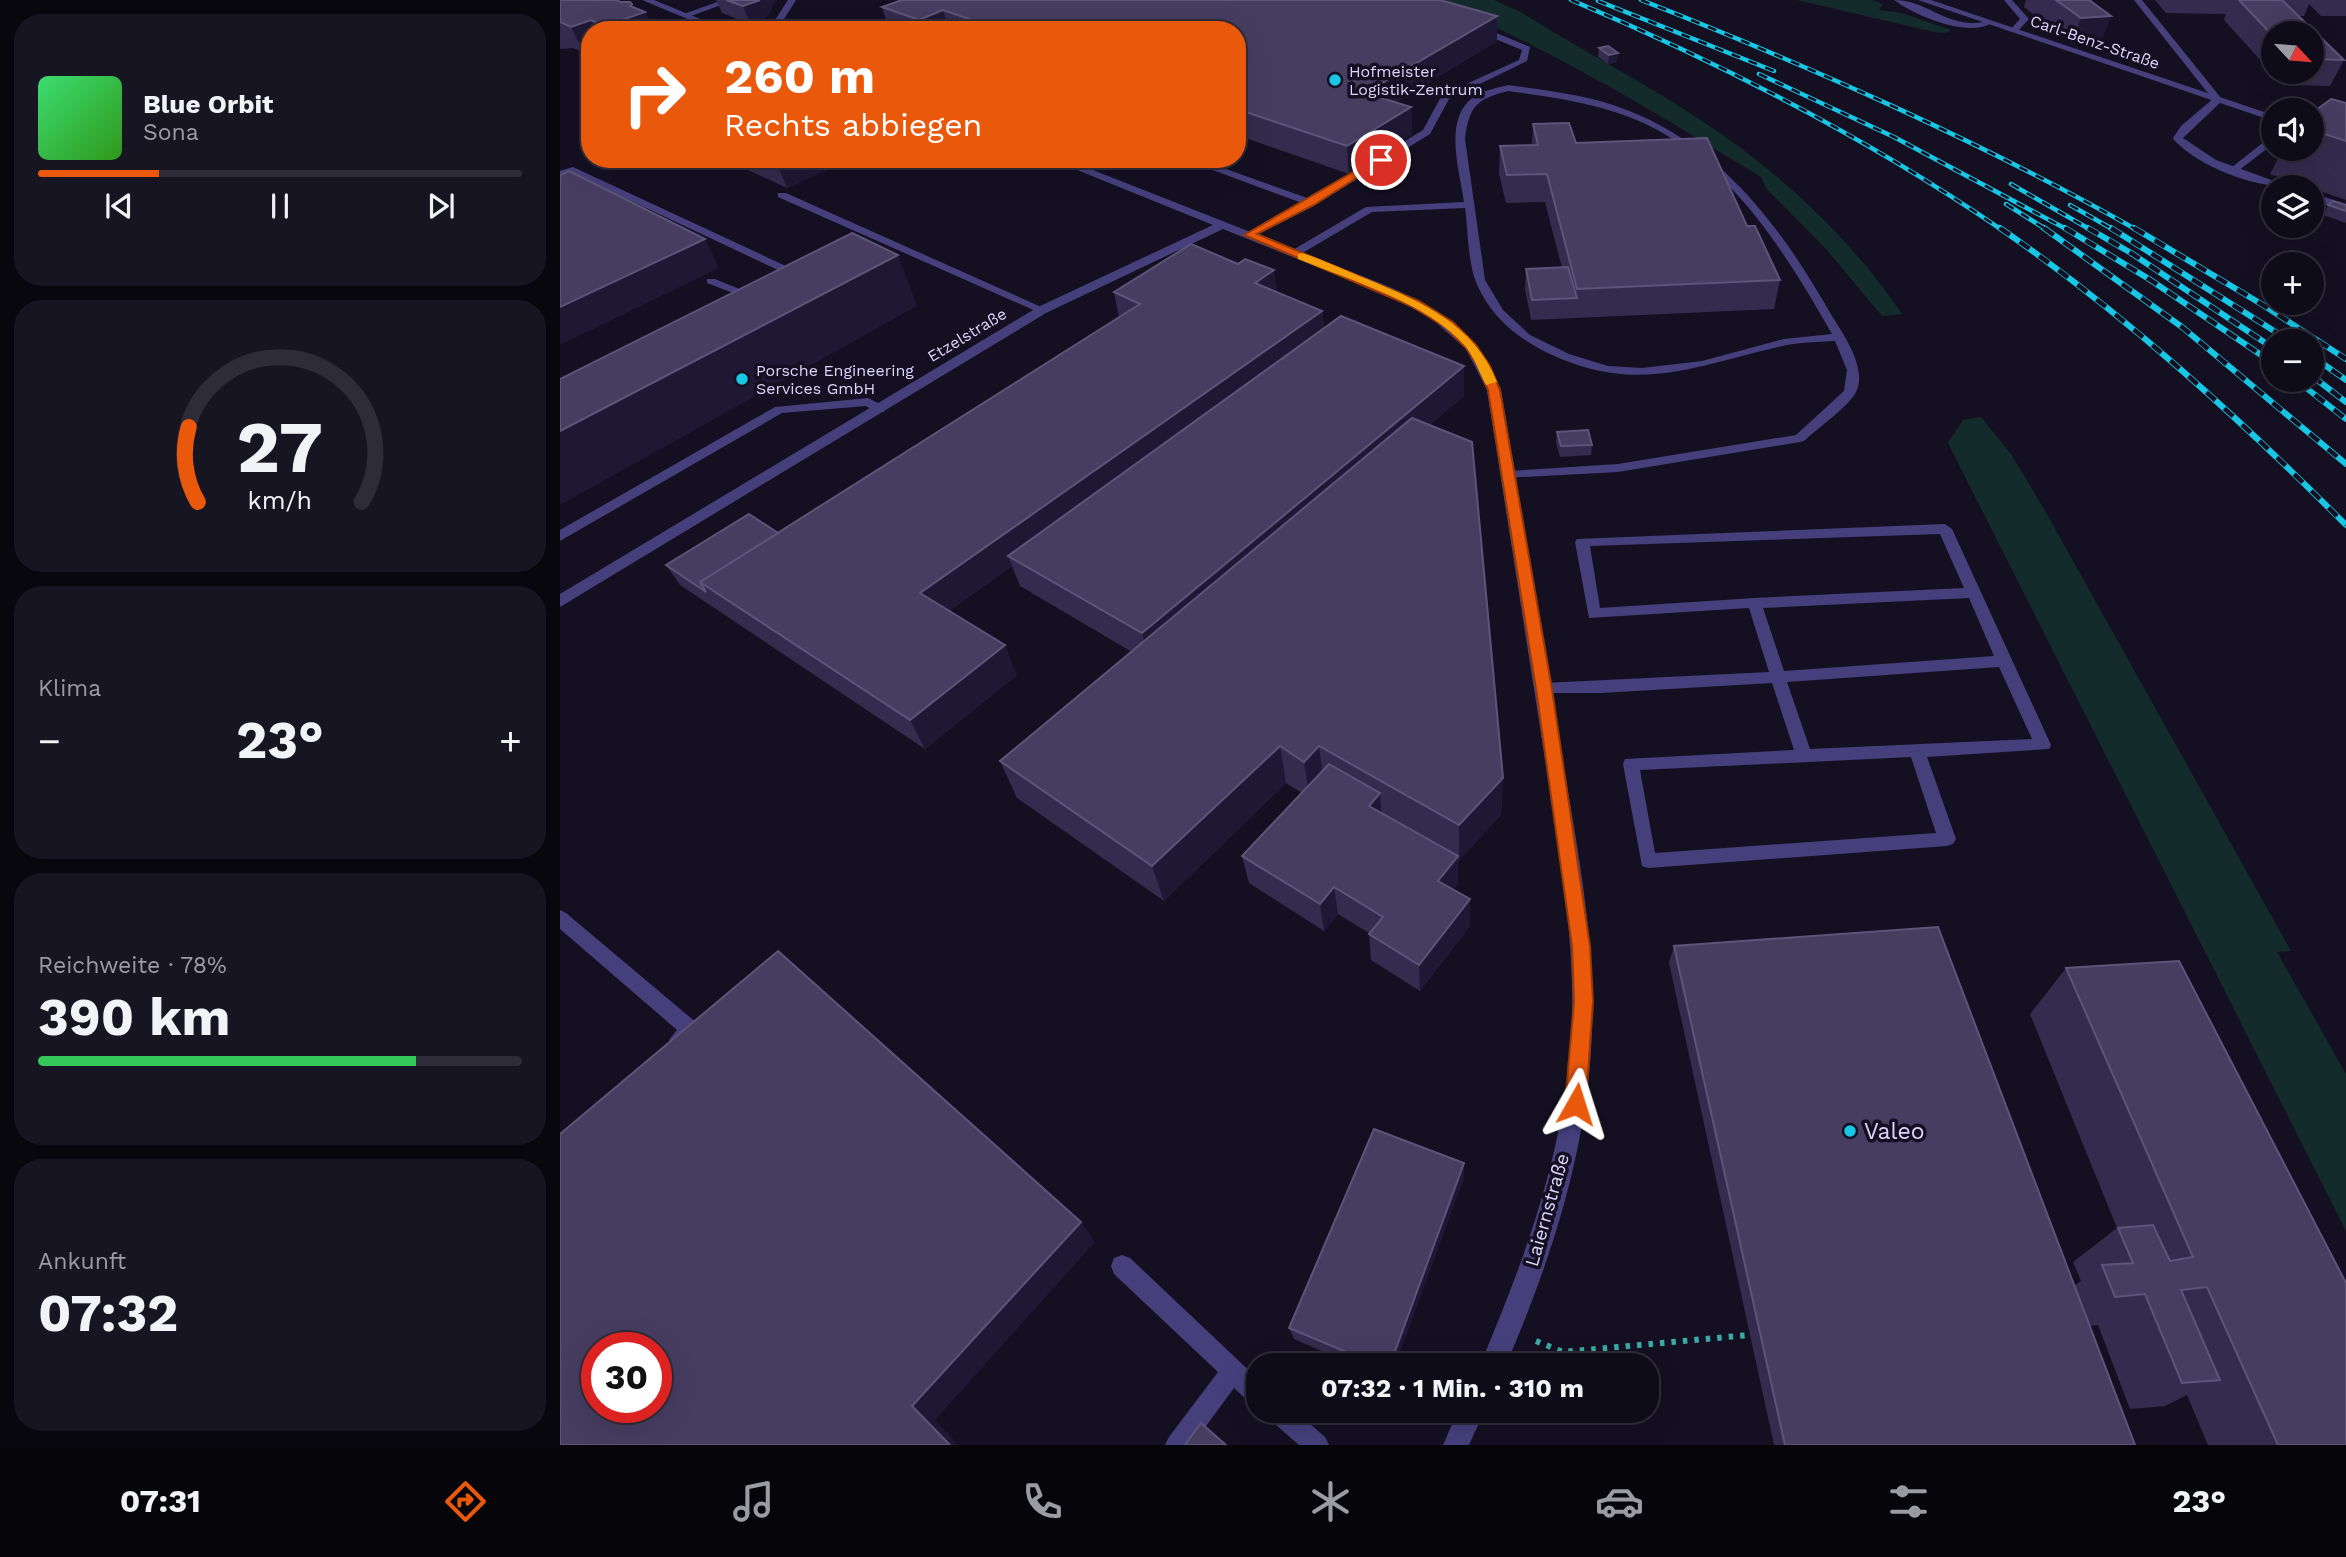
<!DOCTYPE html>
<html lang="de">
<meta charset="utf-8">
<style>
body{margin:0;font-family:"Work Sans",sans-serif;background:#181523;color:#f1f3f6;height:100vh;display:flex;flex-direction:column;font-size:26px;white-space:nowrap}
*{box-sizing:border-box;margin:0}
p{font-size:23px;color:#9b9ba2}
.icon{flex:none;width:38px;height:38px;fill:none;stroke:currentColor;stroke-width:2;stroke-linecap:round;stroke-linejoin:round}
.map{position:relative;flex:1;overflow:hidden}
.sheet{display:flex;flex-direction:column;gap:14px;padding:14px;background:#08070e;width:560px}
.sheet>*{flex:none}
.banner{position:absolute;left:21px;top:21px;width:665px;height:147px;border-radius:28px;box-shadow:0 7px 28px #0002,0 0 0 2px #2f2c39;background:#ea580c;color:#fff;overflow:hidden}
.needle{width:46px;rotate:116deg}
.controls{position:absolute;left:1701px;top:21px;display:grid;gap:14px}
.controls a{display:grid;place-items:center;width:63px;height:63px;border-radius:50%;background:#0f0c1a;box-shadow:0 7px 28px #0002,0 0 0 2px #2f2c39;font-size:35px}
.speed{position:absolute;left:21px;top:1332px;display:flex;gap:14px;font-size:35px;font-weight:700;text-align:center}
.speed>*{display:grid;place-content:center;width:91px;height:91px;border-radius:50%;background:#0f0c1a;box-shadow:0 7px 28px #0002,0 0 0 2px #2f2c39;line-height:1}
.speed .limit{border:10px solid #d22;background:#fff;color:#111}
.pin{position:absolute;display:grid;place-items:center;width:60px;height:60px;color:#fff;margin:-30px;border:4px solid #fff;border-radius:50%;box-shadow:0 2px 7px #0007}
.me{position:absolute;width:77px;margin:-38px;rotate:6deg;stroke-linejoin:round;filter:drop-shadow(0 0 5px #0008)}
.turn{display:flex;align-items:center;gap:24px;height:147px;padding:0 28px;font-size:32px}
.turn .icon{width:91px;height:91px;stroke-width:2.5}
.turn b{display:block;font-size:49px;line-height:60px}
.big{font-size:52px;font-weight:700;line-height:1.1}
.sheet .widget{flex:1;display:flex;flex-direction:column;justify-content:center;gap:10px;min-width:0;padding:0 24px;border-radius:28px;background:#181523}
.sheet .dial{align-items:center;gap:0}
.dial svg{height:182px;overflow:visible;fill:none;stroke:#2f2c39;stroke-width:7;stroke-linecap:round;text-anchor:middle}
.dial text{fill:#f1f3f6;stroke:none}
.song{display:flex;align-items:center;gap:21px}
.cover{width:84px;height:84px;border-radius:10px;background:linear-gradient(135deg,hsl(140 70% 55%),hsl(110 70% 35%))}
.played{height:7px;border-radius:4px;background:linear-gradient(90deg,#ea580c 25%,#2f2c39 25%)}
.keys{display:flex;justify-content:space-around;direction:ltr}
.heat{display:flex;justify-content:space-between;align-items:center;font-size:38px;direction:ltr}
.charge{height:10px;border-radius:5px;background:linear-gradient(90deg,#34c759 78%,#2f2c39 0)}
.trip{position:absolute;left:686px;top:1353px;width:413px;height:70px;border-radius:28px;background:#0f0c1a;box-shadow:0 7px 28px #0002,0 0 0 2px #2f2c39;font-weight:700;line-height:70px;text-align:center}
.dock{display:flex;height:112px;justify-content:space-around;align-items:center;background:#06050a;color:#9b9ba2}
.dock .icon{width:49px;height:49px}
.dock .selected{color:#ea580c}
.dock b{font-size:32px;color:#f1f3f6}
main{display:flex;flex:1;min-height:0}
.map>svg:first-child{display:block}
.green{fill:#142b2b}
.lines{fill:none;stroke-linecap:round;stroke-linejoin:round}
.path{stroke:#3ba9a7;stroke-width:6;stroke-dasharray:4.5 7;stroke-linecap:butt}
.service{fill:#45407c;fill-rule:evenodd}
.minor{fill:#45407c;fill-rule:evenodd}
.tertiary{fill:#45407c;fill-rule:evenodd}
.rail-far1-casing{stroke:#17c7e5;stroke-width:4.5}
.rail-casing{stroke:#17c7e5;stroke-width:6}
.rail-far1{stroke:#141022;stroke-width:2.5;stroke-dasharray:9;stroke-linecap:butt}
.rail{stroke:#141022;stroke-width:4.5;stroke-dasharray:12;stroke-linecap:butt}
.wall{fill:#342b4e;fill-rule:evenodd}
.shaded-wall{fill:#1f1835}
.building{fill:#463d61;stroke:#5d5579;stroke-width:2;fill-rule:evenodd}
.route{fill:#ea580c;stroke:#983908;stroke-width:2}
.slow{fill:#f59e0b}
.poi-dot{fill:#17c7e5;stroke:#141022;stroke-width:2.5}
.labels{text-anchor:middle;dominant-baseline:central;stroke-width:7;stroke-linejoin:round;paint-order:stroke}
.far-street-label{font-size:16px;fill:#dbd5fb;stroke:#141022}
.far-poi-label{font-size:16px;fill:#dbd5fb;stroke:#141022;text-anchor:start}
.street-label{font-size:19px;fill:#dbd5fb;stroke:#141022}
.near-poi-label{font-size:23px;fill:#dbd5fb;stroke:#141022;text-anchor:start}
</style>
<main>
<section class="sheet">
<div class="widget">
<div class="song"><i class="cover"></i><div><b>Blue Orbit</b><p>Sona</p></div></div>
<div class="played"></div>
<div class="keys"><svg class="icon" aria-label="previous" viewBox="0 0 24 24"><path d="M18 5L8 12l10 7zM5 5v14"/></svg><svg class="icon" aria-label="pause" viewBox="0 0 24 24"><path d="M8 5v14M16 5v14"/></svg><svg class="icon" aria-label="next" viewBox="0 0 24 24"><path d="M6 5l10 7-10 7zM19 5v14"/></svg></div>
</div>
<div class="widget dial"><svg viewBox="0 0 100 80">
<path d="M14 69A42 42 0 1 1 86 69"/>
<path d="M14 69A42 42 0 0 1 10 36" stroke="#ea580c"/>
<text x="50" y="56" font-size="32" font-weight="700">27</text>
<text x="50" y="72" font-size="11">km/h</text>
</svg></div>
<div class="widget"><p>Klima</p>
<div class="heat"><a>−</a><b class="big">23°</b><a>+</a></div>
</div>
<div class="widget"><p>Reichweite · 78%</p><b class="big">390 km</b><div class="charge"></div></div>
<div class="widget"><p>Ankunft</p><b class="big">07:32</b></div>
</section>
<div class="map">
<svg width="1786" height="1445" viewBox="0 0 1786 1445">
<rect width="100%" height="100%" fill="#141022"/>
<!-- green -->
<g class="green">
<path d="M873 0H934L961 12C1022 51 1088 84 1148 125 1223 175 1292 240 1342 314L1322 316 1266 249 1206 188 1201 177C1095 112 989 47 873 0Z"/>
<polygon points="1237,0 1312,0 1323,4 1319,10 1342,13 1391,30 1385,33 1374,32"/>
<polygon points="1421,417 1451,454 1484,509 1731,951 1717,952 1786,1074 1786,1231 1388,443 1403,420"/>
</g>
<g class="lines">
<!-- path -->
<polyline class="path" points="976,1341 1003,1352 1189,1335"/>
<!-- service -->
<g class="service">
<polygon points="163,0 175,0 128,17 121,15"/>
<polygon points="228,0 236,0 224,19 243,30 232,30 215,20"/>
<path d="M1334 0C1369 0 1389 31 1428 21L1432 23C1407 38 1356 16 1334 0Z"/>
<polygon points="1444,0 1452,0 1469,19 1456,33 1449,31 1460,19"/>
<polygon points="1574,0 1582,0 1661,98 1661,102 1655,102"/>
<polygon points="916,27 922,27 970,47 967,61 889,99 870,134 755,205 693,237 684,235 742,203 623,159 638,159 750,199 863,130 882,95 959,60 962,50 916,31"/>
<path d="M948 85C988 91 1029 95 1067 110 1163 147 1223 230 1272 316 1284 335 1309 371 1295 394 1287 407 1257 429 1244 441L1240 442 1058 472 944 478 942 475 949 471 1058 464 1236 435 1284 391 1287 370 1275 341C1258 342 1239 342 1222 346 1130 367 1073 397 980 349 952 334 928 312 916 282 908 263 908 229 905 208L812 212 739 255H731V251L806 207 904 202C900 172 883 121 912 98 922 91 936 88 948 85ZM948 91C985 96 1022 101 1058 113 1161 147 1221 245 1272 334L1224 339 1142 361 1082 368 1048 366 1009 354 970 335 943 310 925 280 905 139C909 107 916 99 948 91Z"/>
<polygon points="1713,137 1713,144 1678,171 1672,171 1672,167 1709,138"/>
<polygon points="13,167 243,274 244,276 235,278 12,173 0,177 0,171"/>
<polygon points="218,193 226,193 488,310 478,312 218,197"/>
<polygon points="147,279 155,279 201,298 191,300 147,283"/>
<polygon points="308,398 324,406 324,412 316,412 306,406 222,413 0,541 0,530 215,407"/>
<path d="M1385 524 1392 529 1491 745 1489 749 1367 757 1396 839 1393 844 1387 846 1088 868 1082 866 1063 764 1065 759 1234 750 1212 683 1041 693H979L976 689 979 685 984 683 1209 672 1189 608 1029 618 1015 542 1017 539ZM1380 534 1404 588 1194 598 1040 608 1030 546ZM1409 598 1434 656 1224 671 1203 608ZM1439 667 1472 739 1250 749 1227 682ZM1351 757 1376 833 1095 853 1080 770Z"/>
<path d="M0 910 6 913 138 1024 141 1030C136 1039 128 1045 119 1049L112 1046 109 1040 117 1030 0 929Z"/>
<polygon points="562,1255 570,1258 698,1379 698,1406 690,1403 674,1388 632,1445 605,1445 609,1437 658,1372 554,1274 551,1266 554,1258"/>
<polygon points="705,1410 734,1410 765,1437 769,1445 739,1445 708,1418"/>
</g>
<!-- minor -->
<g class="minor">
<polygon points="82,0 94,0 167,30 154,30"/>
<path d="M1654 98 1663 100 1623 138 1656 160 1731 187C1693 187 1641 168 1614 140L1613 138 1621 126Z"/>
<path d="M490 159H505L820 283C878 307 915 330 941 390 961 508 980 627 1000 745 1017 846 1038 947 1031 1050 1024 1160 989 1265 946 1365H920C963 1263 1001 1162 1010 1051 1019 948 998 847 983 746 964 627 946 509 927 390L906 349 871 318 827 295 663 229 486 313 0 607V594L478 307 653 225Z"/>
<polygon points="1752,193 1786,204 1786,211 1752,200"/>
<polygon points="898,1410 925,1410 909,1445 883,1445"/>
</g>
<!-- tertiary -->
<polygon class="tertiary" points="1358,0 1371,0 1713,115 1713,121"/>
<!-- rail-far1 casing -->
<g class="rail-far1-casing">
<g id="rail-far1">
<path d="M1011 0C1163 64 1306 137 1442 230"/>
<path d="M1081 0C1251 67 1418 140 1577 230"/>
<polyline points="1038,1 1214,71"/>
<polyline points="1199,74 1334,137 1508,230"/>
<polyline points="1451,184 1531,230"/>
<polyline points="1446,204 1487,230"/>
<polyline points="1510,205 1554,230"/>
</g>
</g>
<!-- rail casing -->
<g class="rail-casing">
<g id="rail">
<path d="M1440 228C1566 315 1678 417 1786 525"/>
<polyline points="1484,228 1622,327 1786,464"/>
<polyline points="1505,228 1589,279 1713,363"/>
<polyline points="1528,228 1571,253 1713,348"/>
<polyline points="1551,228 1730,341"/>
<polyline points="1574,228 1703,305 1786,359"/>
<polyline points="1752,356 1786,380"/>
<polyline points="1752,376 1786,402"/>
<polyline points="1736,380 1786,419"/>
</g>
</g>
<!-- rail-far1 -->
<use href="#rail-far1" class="rail-far1"/>
<!-- rail -->
<use href="#rail" class="rail"/>
</g>
<!-- wall -->
<g class="wall">
<polygon points="0,0 61,2 72,4 74,7 85,12 94,30 30,30 24,53 13,48 0,49"/>
<polygon points="156,0 215,0 215,1 207,17 190,24 162,13"/>
<polygon points="1466,0 1533,0 1532,2 1551,16 1541,41 1512,44 1464,7"/>
<path d="M1595 0H1786V16H1761L1749 4 1744 16H1738L1784 60 1770 86 1723 85 1664 20 1666 14 1606 13ZM1713 33H1752V72H1713Z"/>
<polygon points="322,7 937,41 836,102 851,107 852,134 789,174 677,135 677,30 329,30"/>
<polygon points="1048,46 1057,62 1048,64 1038,57 1039,48"/>
<polygon points="1786,103 1786,200 1710,174 1723,149 1752,149 1752,113"/>
<polygon points="973,124 1016,143 1187,226 1220,280 1214,309 971,320 965,289 966,269 1002,268 985,202 946,203 939,174 940,146 972,145"/>
<polygon points="164,159 290,159 227,188"/>
<polygon points="1768,205 1786,205 1786,223 1763,215"/>
<polygon points="554,292 717,292 762,311 764,328 904,366 904,396 869,425 943,778 941,815 898,861 898,884 893,890 910,926 860,991 811,960 809,933 778,914 764,931 689,883 682,856 742,793 726,783 604,901 457,798 440,761 572,652 460,586 452,566 389,611 457,675 365,749 120,585 106,565 218,533 559,317"/>
<polygon points="997,432 1032,445 1031,455 1000,457 996,442"/>
<polygon points="1114,946 1514,1286 1521,1281 1513,1262 1557,1228 1470,1014 1506,968 1786,1445 1648,1445 1627,1395 1605,1406 1570,1409 1538,1325 1530,1326 1575,1445 1214,1445 1109,963"/>
<polygon points="904,1177 835,1365 794,1365 734,1339 729,1328"/>
</g>
<!-- shaded-wall -->
<g class="shaded-wall">
<polygon points="200,0 215,0 215,1 207,17 190,24 183,6"/>
<polygon points="72,4 77,15 85,12 94,30 47,30 45,26"/>
<polygon points="383,10 389,30 362,30 359,20"/>
<polygon points="937,16 937,41 807,119 805,93"/>
<polygon points="1551,16 1541,41 1512,44 1521,18"/>
<polygon points="31,20 36,30 30,30 30,51 24,53 11,27"/>
<polygon points="1058,53 1057,62 1048,64 1049,55"/>
<polygon points="851,107 852,134 789,174 787,146"/>
<polygon points="215,159 290,159 227,188"/>
<polygon points="145,239 159,268 0,345 0,307"/>
<polygon points="338,255 357,306 0,505 0,431"/>
<polygon points="714,270 718,299 695,283"/>
<polygon points="762,311 765,340 448,556 452,566 373,622 360,593"/>
<polygon points="904,366 904,396 591,662 582,633"/>
<polygon points="445,645 457,675 365,749 350,720"/>
<polygon points="720,746 726,783 604,901 592,866"/>
<polygon points="759,746 764,783 750,799 744,762"/>
<polygon points="943,778 941,815 899,861 899,825"/>
<polygon points="820,793 822,821 809,806"/>
<polygon points="898,856 898,884 879,908 878,881"/>
<polygon points="774,887 778,914 764,931 760,904"/>
<polygon points="910,899 910,926 860,991 859,965"/>
<polygon points="904,1163 904,1177 835,1365 830,1365"/>
<polygon points="521,1222 535,1242 375,1420 399,1445 390,1445 352,1406"/>
</g>
<!-- building -->
<g class="building">
<polygon points="0,0 55,0 61,2 70,2 72,4 70,6 85,12 45,26 31,20 11,27 0,22"/>
<polygon points="166,0 200,0 183,6"/>
<polygon points="342,0 880,0 937,16 805,93 851,107 787,146 677,109 677,30 441,30 383,10 359,20 322,7"/>
<polygon points="1496,0 1529,0 1551,16 1521,18"/>
<polygon points="1679,0 1722,0 1784,60 1752,59 1752,33 1713,33 1713,36"/>
<polygon points="1048,46 1058,53 1049,55 1039,48"/>
<polygon points="1771,99 1786,103 1786,141 1752,130 1752,113"/>
<polygon points="1009,123 1016,143 1147,138 1187,226 1195,226 1220,280 1017,289 987,174 947,175 940,146 978,145 973,124"/>
<polygon points="9,171 145,239 0,307 0,175"/>
<polygon points="1773,201 1786,205 1786,211 1768,205"/>
<polygon points="292,233 338,255 0,431 0,379"/>
<polygon points="631,244 678,264 685,259 714,270 695,283 762,311 360,593 445,645 350,720 140,582 580,304 554,292"/>
<polygon points="1008,267 1017,298 972,300 966,269"/>
<polygon points="781,316 904,366 582,633 448,556"/>
<polygon points="852,418 912,442 943,778 899,825 759,746 744,762 720,746 592,866 440,761"/>
<polygon points="1028,430 1032,445 1001,446 997,432"/>
<polygon points="189,514 218,533 140,582 146,592 106,565"/>
<polygon points="769,764 820,793 809,806 898,856 878,881 910,899 859,965 809,934 823,917 774,887 760,904 682,856"/>
<polygon points="1378,927 1575,1445 1225,1445 1114,946"/>
<path d="M218 951 521 1222 352 1406 390 1445H0V1134ZM37 1348H96V1407H37Z"/>
<polygon points="1619,961 1786,1283 1786,1445 1718,1445 1647,1287 1621,1290 1660,1380 1622,1383 1585,1294 1555,1297 1542,1265 1573,1263 1558,1228 1593,1225 1610,1261 1633,1257 1506,968"/>
<polygon points="814,1129 904,1163 830,1365 817,1365 729,1328"/>
<polygon points="641,1423 666,1445 625,1445"/>
</g>
<!-- route -->
<polygon class="route" points="817,158 825,160 754,205 697,234 859,301 893,322 916,345 930,366 940,390 992,689 1030,946 1033,1002 1026,1104 1023,1111 1016,1113 1008,1111 1005,1104 1014,1002 1012,946 976,689 928,390 918,366 906,348 885,327 851,306 684,235"/>
<!-- slow -->
<path class="slow" d="M742 253C764 260 786 271 807 279 862 302 914 324 937 382L926 385C919 372 915 359 906 347 867 302 792 281 738 259V254Z"/>
<!-- markers -->
<g class="poi-dot">
<circle cx="775" cy="80" r="7"/>
<circle cx="182" cy="379" r="7"/>
<circle cx="1290" cy="1131" r="7"/>
</g>
<g class="labels">
<!-- far-street labels -->
<g class="far-street-label">
<text transform="translate(1535 42) rotate(19)">Carl-Benz-Straße</text>
<text transform="translate(407 335) rotate(-31)">Etzelstraße</text>
</g>
<!-- far-poi labels -->
<g class="far-poi-label">
<text x="789" y="71">Hofmeister<tspan x="789" dy="18">Logistik-Zentrum</tspan></text>
<text x="196" y="370">Porsche Engineering<tspan x="196" dy="18">Services GmbH</tspan></text>
</g>
<!-- street labels -->
<g class="street-label">
<text transform="translate(987 1210) rotate(-74)">Laiernstraße</text>
</g>
<!-- near-poi labels -->
<g class="near-poi-label">
<text x="1304" y="1131">Valeo</text>
</g>
</g>
</svg>
<div class="controls">
<a><svg class="needle" viewBox="-14 -14 28 28"><path d="M0-13l5 13h-10z" fill="#e53935"/><path d="M0 13l5-13h-10z" fill="#9b9ba2"/></svg></a>
<a><svg class="icon" aria-label="sound" viewBox="0 0 24 24"><path d="M4 9h4l5-4v14l-5-4H4zM17 9q2 3 0 6"/></svg></a>
<a><svg class="icon" aria-label="layers" viewBox="0 0 24 24"><path d="M12 4l9 5-9 5-9-5zM3 14l9 5 9-5"/></svg></a>
<a>+</a>
<a>−</a>
</div>
<div class="speed"><div class="limit">30</div></div>
<div class="pin" style="left:821px;top:160px;background:#d93025"><svg class="icon" aria-label="arrive" viewBox="0 0 24 24"><path d="M6 21V4h12l-3 4 3 4H6"/></svg></div>
<svg class="me" style="left:1016px;top:1104px" viewBox="-20 -20 40 40"><path d="M0-17L14 15 0 8-14 15z" fill="#ea580c" stroke="#fff" stroke-width="4"/></svg>
<div class="trip">07:32 · 1 Min. · 310 m</div>
<div class="banner">
<div class="turn"><svg class="icon" aria-label="right" viewBox="0 0 24 24"><path d="M7 20v-9h11M14 6l5 5-5 5"/></svg><div><b>260 m</b>Rechts abbiegen</div></div>
</div>
</div>
</main>
<nav class="dock">
<b>07:31</b>
<svg class="icon selected" aria-label="directions" viewBox="0 0 24 24"><path d="M12 3l9 9-9 9-9-9zM9 14v-3h6M13 9l2 2-2 2"/></svg>
<svg class="icon" aria-label="music" viewBox="0 0 24 24"><path d="M9 18V5l10-2v13"/><circle cx="6" cy="18" r="3"/><circle cx="16" cy="16" r="3"/></svg>
<svg class="icon" aria-label="phone" viewBox="0 0 24 24"><path d="M5 4h4l2 5-3 2q2 4 5 5l2-3 5 2v4C11 20 4 13 5 4z"/></svg>
<svg class="icon" aria-label="climate" viewBox="0 0 24 24"><path d="M12 3v18M4 7l16 10M4 17L20 7"/></svg>
<svg class="icon" aria-label="car" viewBox="0 0 24 24"><path d="M5 17H2v-5l4-1 3-4h7l3 4 3 1v5h-3M9 17h6M6 11h13"/><circle cx="7" cy="17" r="2"/><circle cx="17" cy="17" r="2"/></svg>
<svg class="icon" aria-label="filters" viewBox="0 0 24 24"><path d="M4 7h16M4 17h16"/><circle cx="9" cy="7" r="2"/><circle cx="15" cy="17" r="2"/></svg>
<b>23°</b>
</nav>
